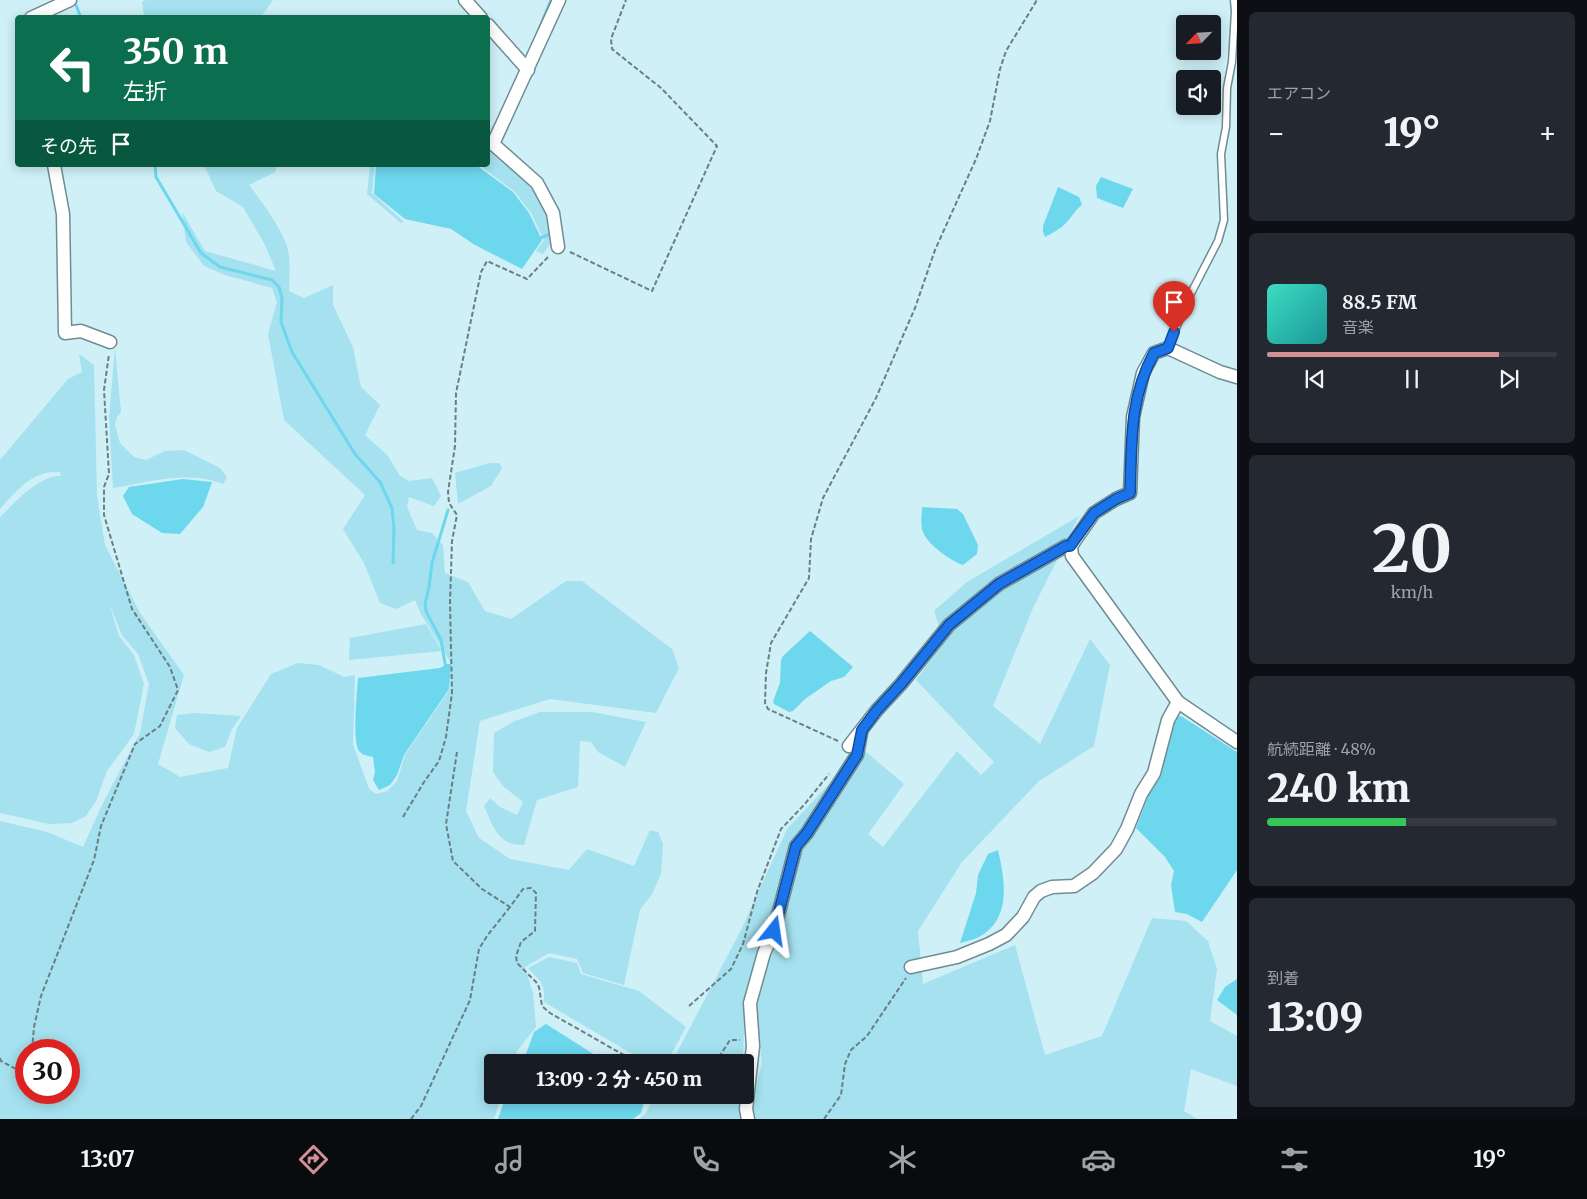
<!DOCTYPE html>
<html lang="ja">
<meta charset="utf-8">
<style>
body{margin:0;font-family:Merriweather,"Noto Sans JP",serif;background:#242831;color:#f1f3f6;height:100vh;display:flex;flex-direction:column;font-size:19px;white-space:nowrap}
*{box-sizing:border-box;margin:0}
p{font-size:16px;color:#9ea1a6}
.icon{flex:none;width:28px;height:28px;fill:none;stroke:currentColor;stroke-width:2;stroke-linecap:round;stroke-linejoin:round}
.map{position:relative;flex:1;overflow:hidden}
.sheet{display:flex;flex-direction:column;gap:12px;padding:12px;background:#0d0f14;width:350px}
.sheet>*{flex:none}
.guide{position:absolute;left:15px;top:15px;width:475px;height:152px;border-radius:5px;box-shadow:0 2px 12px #0003;background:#0b6e4f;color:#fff;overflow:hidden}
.needle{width:32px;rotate:245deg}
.fabs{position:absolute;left:1176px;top:15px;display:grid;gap:10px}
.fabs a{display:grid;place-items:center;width:45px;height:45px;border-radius:5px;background:#171b24;box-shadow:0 2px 12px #0003;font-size:25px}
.speed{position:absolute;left:15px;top:1039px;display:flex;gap:10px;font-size:25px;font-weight:700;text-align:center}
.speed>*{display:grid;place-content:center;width:65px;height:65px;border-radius:50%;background:#171b24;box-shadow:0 2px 12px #0003;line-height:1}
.speed .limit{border:8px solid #d22;background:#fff;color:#111}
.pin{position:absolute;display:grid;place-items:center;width:42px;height:42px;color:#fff;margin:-51px -21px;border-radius:50% 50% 50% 0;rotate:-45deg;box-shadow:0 0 5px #0007}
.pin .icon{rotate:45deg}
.me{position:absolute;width:55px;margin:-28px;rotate:15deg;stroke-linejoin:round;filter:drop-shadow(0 0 4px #0008)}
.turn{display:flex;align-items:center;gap:18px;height:105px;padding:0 25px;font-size:22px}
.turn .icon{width:65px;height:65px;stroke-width:2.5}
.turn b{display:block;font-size:35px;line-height:42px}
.then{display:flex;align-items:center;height:48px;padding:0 25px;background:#0003;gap:10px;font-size:19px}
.big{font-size:38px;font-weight:800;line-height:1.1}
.sheet .widget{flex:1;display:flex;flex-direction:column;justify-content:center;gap:8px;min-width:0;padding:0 18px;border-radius:8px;background:#242831}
.sheet .dial{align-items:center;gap:0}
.dial b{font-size:65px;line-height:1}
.song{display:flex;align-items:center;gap:15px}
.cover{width:60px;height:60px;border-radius:8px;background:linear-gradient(135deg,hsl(170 70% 55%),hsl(180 70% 35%))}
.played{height:5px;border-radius:2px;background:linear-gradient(90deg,#d19093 80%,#363941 80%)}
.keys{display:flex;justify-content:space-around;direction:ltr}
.heat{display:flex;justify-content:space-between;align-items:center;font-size:28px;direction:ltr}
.charge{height:8px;border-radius:4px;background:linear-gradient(90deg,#34c759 48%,#363941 0)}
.trip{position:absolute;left:484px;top:1054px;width:270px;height:50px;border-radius:5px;background:#171b24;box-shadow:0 2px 12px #0003;font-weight:800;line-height:50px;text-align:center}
.dock{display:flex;height:80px;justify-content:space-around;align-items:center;background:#090b0e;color:#9ea1a6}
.dock .icon{width:35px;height:35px}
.dock .selected{color:#d19093}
.dock b{font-size:22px;color:#f1f3f6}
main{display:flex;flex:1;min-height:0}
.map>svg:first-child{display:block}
.green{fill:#a5e1ef;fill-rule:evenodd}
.water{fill:#6dd7ee}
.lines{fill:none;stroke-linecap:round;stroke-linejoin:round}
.stream{stroke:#6dd7ee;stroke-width:3}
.lane-casing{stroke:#6f8c93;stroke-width:9}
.street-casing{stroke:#6f8c93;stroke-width:15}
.path{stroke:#697f84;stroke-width:2;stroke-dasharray:5 2.5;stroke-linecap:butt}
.lane{stroke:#fff;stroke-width:6}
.street{stroke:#fff;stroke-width:12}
.route-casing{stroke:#114b97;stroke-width:12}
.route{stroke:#1a73e8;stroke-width:9}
</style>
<main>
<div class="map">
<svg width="1237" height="1119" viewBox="0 0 1237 1119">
<rect width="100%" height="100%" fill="#cff0f7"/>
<!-- green -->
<g class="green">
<polygon points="145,0 273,0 261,17 144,17 142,2"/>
<path d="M488 148C511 168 535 184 546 214 549 222 551 232 553 240L543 254 536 251 544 240 531 213 514 191 479 165H488Z"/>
<path d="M204 165H277L275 172 249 185C262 202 276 221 285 241 292 256 289 276 289 291L304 298 333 285V305L353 347 361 387 380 405 365 435 388 456 400 476 409 481 432 478 441 496 434 506 409 497 407 507 417 530 432 533 443 545 445 573 468 582 485 611 511 619 566 581H582L672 649 679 668 656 713 550 699 480 721 466 811 479 838 510 859 569 870 587 849 634 866 650 830 658 832 663 844 661 874 652 894 640 910 624 985 583 973 577 959 549 953 525 967 533 993 536 1027 517 1051 513 1062H492V1095H502L494 1119H0V821L47 832 83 847 102 805 140 733 149 684 138 654 122 635 109 603 119 636 134 655 144 684 134 734 107 771 96 801 86 816 72 823 49 824 0 813V517C15 502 40 475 61 476L60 472C32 470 17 491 0 509V460L68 379 82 372 79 354 94 365 97 496 105 545 140 613 184 675 158 764 180 777 228 768 237 728 271 674 298 663 319 665 344 677 355 675 353 744 369 789 376 794 387 791 397 781 405 755 450 689 451 663 421 614 415 600 396 609 380 603 364 563 343 529 365 495 284 420 268 334 277 302 272 288 225 275 204 266 186 242 182 212 205 251 276 271 265 245 243 207 216 191ZM26 1050H69V1092H26Z"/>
<polygon points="370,165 375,165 372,193 404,222 401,223 367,194"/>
<path d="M115 348 121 412 117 417 115 425 120 443 134 457 146 460 165 451 184 450 220 468 227 477 223 484C188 470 149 482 113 488L109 417Z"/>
<polygon points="490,463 499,463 502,468 491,486 458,504 455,473"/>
<polygon points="1079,516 1033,608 993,706 1040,744 1090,639 1110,665 1094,746 1039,781 962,862 918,931 923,984 1015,945 1045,1055 1102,1036 1152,918 1186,921 1208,941 1217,969 1210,1021 1237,1036 1237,1086 1191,1069 1184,1111 1197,1119 754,1119 751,1103 762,1064 755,1004 800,848 823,819 865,751 904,784 868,834 883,847 957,751 981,775 994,762 916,680 944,642 934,611 967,582"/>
<polygon points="426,624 442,651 349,660 350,638"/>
<path d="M540 712H592L646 722 625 767 598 752 591 742 580 741 578 787 537 800 524 845C498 846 493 826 484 806L490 798 500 807 517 815 523 802 503 786 493 772 494 733 515 721Z"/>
<polygon points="195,713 241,716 232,729 225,747 209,752 189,744 175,728 177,715"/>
<polygon points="843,769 791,846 745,1004 743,1062 672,1062 741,930 787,829"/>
<polygon points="549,957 577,963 581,974 639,991 686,1027 667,1062 646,1062 544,1002 544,991 541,982 528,968"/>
<polygon points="655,1095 742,1095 740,1112 742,1119 639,1119 646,1113"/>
</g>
<!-- water -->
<g class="water">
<polygon points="376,165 476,165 513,192 529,213 542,240 522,269 475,245 451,229 405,219 374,194"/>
<polygon points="1101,177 1133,189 1123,208 1097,198 1096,186"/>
<path d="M1058 187 1079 197 1082 205C1075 210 1072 217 1066 223 1060 229 1053 233 1045 237L1043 232V226Z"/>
<polygon points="183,479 212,482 203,507 180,534 162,533 132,514 123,496 129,487"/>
<path d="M922 507 957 509 963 514 978 545 977 554 963 565C951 561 927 544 923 532 920 525 922 515 922 507Z"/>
<polygon points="810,631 853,667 844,677 831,681 805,699 793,711 789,712 774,704 773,701 780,683 781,660 783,656"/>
<path d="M447 664H451L449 689 404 755 397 775 390 785 379 790 373 780 375 772 373 757C368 756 362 755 359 751 352 741 357 692 358 678L440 668Z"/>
<polygon points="1181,716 1237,752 1237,870 1202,922 1187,914 1175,912 1171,885 1174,871 1165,857 1136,828 1149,794 1161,776 1170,732 1177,717"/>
<path d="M998 850C1005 881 1012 919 979 937 973 940 966 941 960 943L976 893 978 875 988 854Z"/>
<polygon points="1237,979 1237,1015 1217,1000 1225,987"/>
<polygon points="546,1024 606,1062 523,1062 534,1032"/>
<polygon points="506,1095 646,1095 641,1113 633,1119 498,1119"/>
</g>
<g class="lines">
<!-- stream -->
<g class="stream">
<polyline points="74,0 81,18"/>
<polyline points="539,29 551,0"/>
<polyline points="488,140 495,125"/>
<polyline points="155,165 156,177 201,253 220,267 272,280 279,287 282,298 281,322 292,352 355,454 380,482 392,508 394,528 393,563"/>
<polyline points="538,239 553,233"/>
<polyline points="446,669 441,640 426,611 425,604 429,587 432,563 448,510"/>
</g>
<!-- lane casing -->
<g class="lane-casing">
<polyline id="lane" points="1168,348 1187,301 1218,241 1224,220 1221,154 1226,127 1227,88 1232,62 1235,11 1234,0"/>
</g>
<!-- street casing -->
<g class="street-casing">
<g id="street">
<polyline points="465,0 481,18"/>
<polyline points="31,18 70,0"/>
<polyline points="488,25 528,70"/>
<polyline points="54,165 63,214 65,333 81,331 110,342"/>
<polyline points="558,247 553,213 537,183 493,144 559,0"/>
<polyline points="1071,546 1072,556 1178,702"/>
<polyline points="849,746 877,710 901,684 949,625 999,584 1066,546 1071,546 1094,513 1116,499 1130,493 1133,417 1143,373 1154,353 1168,348 1220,372 1237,377"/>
<polyline points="911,967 957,957 989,944 1006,935 1023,917 1034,897 1041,891 1052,887 1074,886 1093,873 1116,849 1127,829 1141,794 1154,773 1168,720 1178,702 1237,742"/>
<polyline points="748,1119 746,1109 753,1046 750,1003 764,953 774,931 796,846 807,833 857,755 861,733"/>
</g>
</g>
<!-- path -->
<g class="path">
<polyline points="570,252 652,291 717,146 661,88 612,49 611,39 626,0"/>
<polyline points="838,741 768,709 765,703 766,673 771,643 809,578 811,539 823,498 876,398 915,308 935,250 976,159 990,121 1000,69 1006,51 1037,0"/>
<polyline points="457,752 446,824 453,861 482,889 510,907 523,889 531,888 536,893 535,931 521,942 516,956 517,963 536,982 539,987 542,1006 550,1013 636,1062"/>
<polyline points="403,817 424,782 439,761 446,737 452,693 450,603 452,541 457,515 449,503 448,492 455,446 456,393 481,272 487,261 527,279 549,256"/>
<polyline points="689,1006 731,969 743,944 757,892 781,829 804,805 829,774"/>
<polyline points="32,1050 34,1027 41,996 94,860 101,826 135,744 160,726 178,690 170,667 132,609 104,515 104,487 109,474 104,390 109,354"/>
<polyline points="0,1058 1,1061 16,1069 26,1059"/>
<polyline points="713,1062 719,1057 730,1040 740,1040"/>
<polyline points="411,1119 421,1106 470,1000 479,949 487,936 510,907"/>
<polyline points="824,1119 841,1095 845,1064 851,1050 867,1036 906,978"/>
</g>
<!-- lane -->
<use href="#lane" class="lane"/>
<!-- street -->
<use href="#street" class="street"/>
</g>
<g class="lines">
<!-- route casing -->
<g class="route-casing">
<path id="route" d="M774 931 796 846 807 833 857 755 862 730 877 710 901 684 949 625 999 584 1066 546H1070L1094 513 1116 499 1130 493C1132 443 1129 399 1154 353L1168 348 1174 332"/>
</g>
<!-- route -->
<use href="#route" class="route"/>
</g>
</svg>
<div class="fabs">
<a><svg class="needle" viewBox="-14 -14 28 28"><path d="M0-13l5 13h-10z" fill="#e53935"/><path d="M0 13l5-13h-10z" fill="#9ea1a6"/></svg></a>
<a><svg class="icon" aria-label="sound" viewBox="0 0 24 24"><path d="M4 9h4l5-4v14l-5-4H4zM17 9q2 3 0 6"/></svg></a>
</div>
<div class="speed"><div class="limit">30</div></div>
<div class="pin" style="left:1174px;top:332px;background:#d93025"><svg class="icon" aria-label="arrive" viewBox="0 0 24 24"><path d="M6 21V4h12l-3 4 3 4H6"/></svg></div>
<svg class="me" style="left:774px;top:931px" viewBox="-20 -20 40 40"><path d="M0-17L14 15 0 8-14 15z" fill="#1a73e8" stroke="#fff" stroke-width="4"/></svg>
<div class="trip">13:09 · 2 分 · 450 m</div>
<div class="guide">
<div class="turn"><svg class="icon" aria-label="left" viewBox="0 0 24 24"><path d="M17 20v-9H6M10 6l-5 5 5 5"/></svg><div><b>350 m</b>左折</div></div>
<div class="then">その先<svg class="icon" aria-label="arrive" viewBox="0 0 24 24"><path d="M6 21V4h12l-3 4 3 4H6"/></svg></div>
</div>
</div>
<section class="sheet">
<div class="widget"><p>エアコン</p>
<div class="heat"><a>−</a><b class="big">19°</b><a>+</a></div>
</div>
<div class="widget">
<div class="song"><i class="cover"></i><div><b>88.5 FM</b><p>音楽</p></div></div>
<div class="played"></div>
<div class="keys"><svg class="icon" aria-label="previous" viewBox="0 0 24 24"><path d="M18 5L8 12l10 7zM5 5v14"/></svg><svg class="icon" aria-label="pause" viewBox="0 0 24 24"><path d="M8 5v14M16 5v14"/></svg><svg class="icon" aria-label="next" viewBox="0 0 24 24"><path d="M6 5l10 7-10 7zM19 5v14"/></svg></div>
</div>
<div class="widget dial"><b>20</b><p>km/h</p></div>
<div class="widget"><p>航続距離 · 48%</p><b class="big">240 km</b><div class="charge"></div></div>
<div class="widget"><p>到着</p><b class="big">13:09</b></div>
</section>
</main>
<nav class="dock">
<b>13:07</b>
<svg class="icon selected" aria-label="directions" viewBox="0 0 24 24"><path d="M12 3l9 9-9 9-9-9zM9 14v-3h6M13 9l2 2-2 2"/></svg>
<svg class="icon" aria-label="music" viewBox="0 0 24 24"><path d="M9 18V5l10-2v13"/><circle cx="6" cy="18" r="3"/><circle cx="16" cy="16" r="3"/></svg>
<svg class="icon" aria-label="phone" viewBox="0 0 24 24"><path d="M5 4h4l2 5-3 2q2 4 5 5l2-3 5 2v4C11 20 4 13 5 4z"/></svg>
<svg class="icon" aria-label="climate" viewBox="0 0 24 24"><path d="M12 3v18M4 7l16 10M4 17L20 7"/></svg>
<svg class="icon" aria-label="car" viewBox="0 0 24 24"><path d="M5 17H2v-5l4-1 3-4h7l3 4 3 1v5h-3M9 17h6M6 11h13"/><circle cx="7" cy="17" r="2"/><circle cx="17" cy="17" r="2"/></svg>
<svg class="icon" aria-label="filters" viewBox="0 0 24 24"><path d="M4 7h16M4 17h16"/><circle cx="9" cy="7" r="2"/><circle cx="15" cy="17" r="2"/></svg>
<b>19°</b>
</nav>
